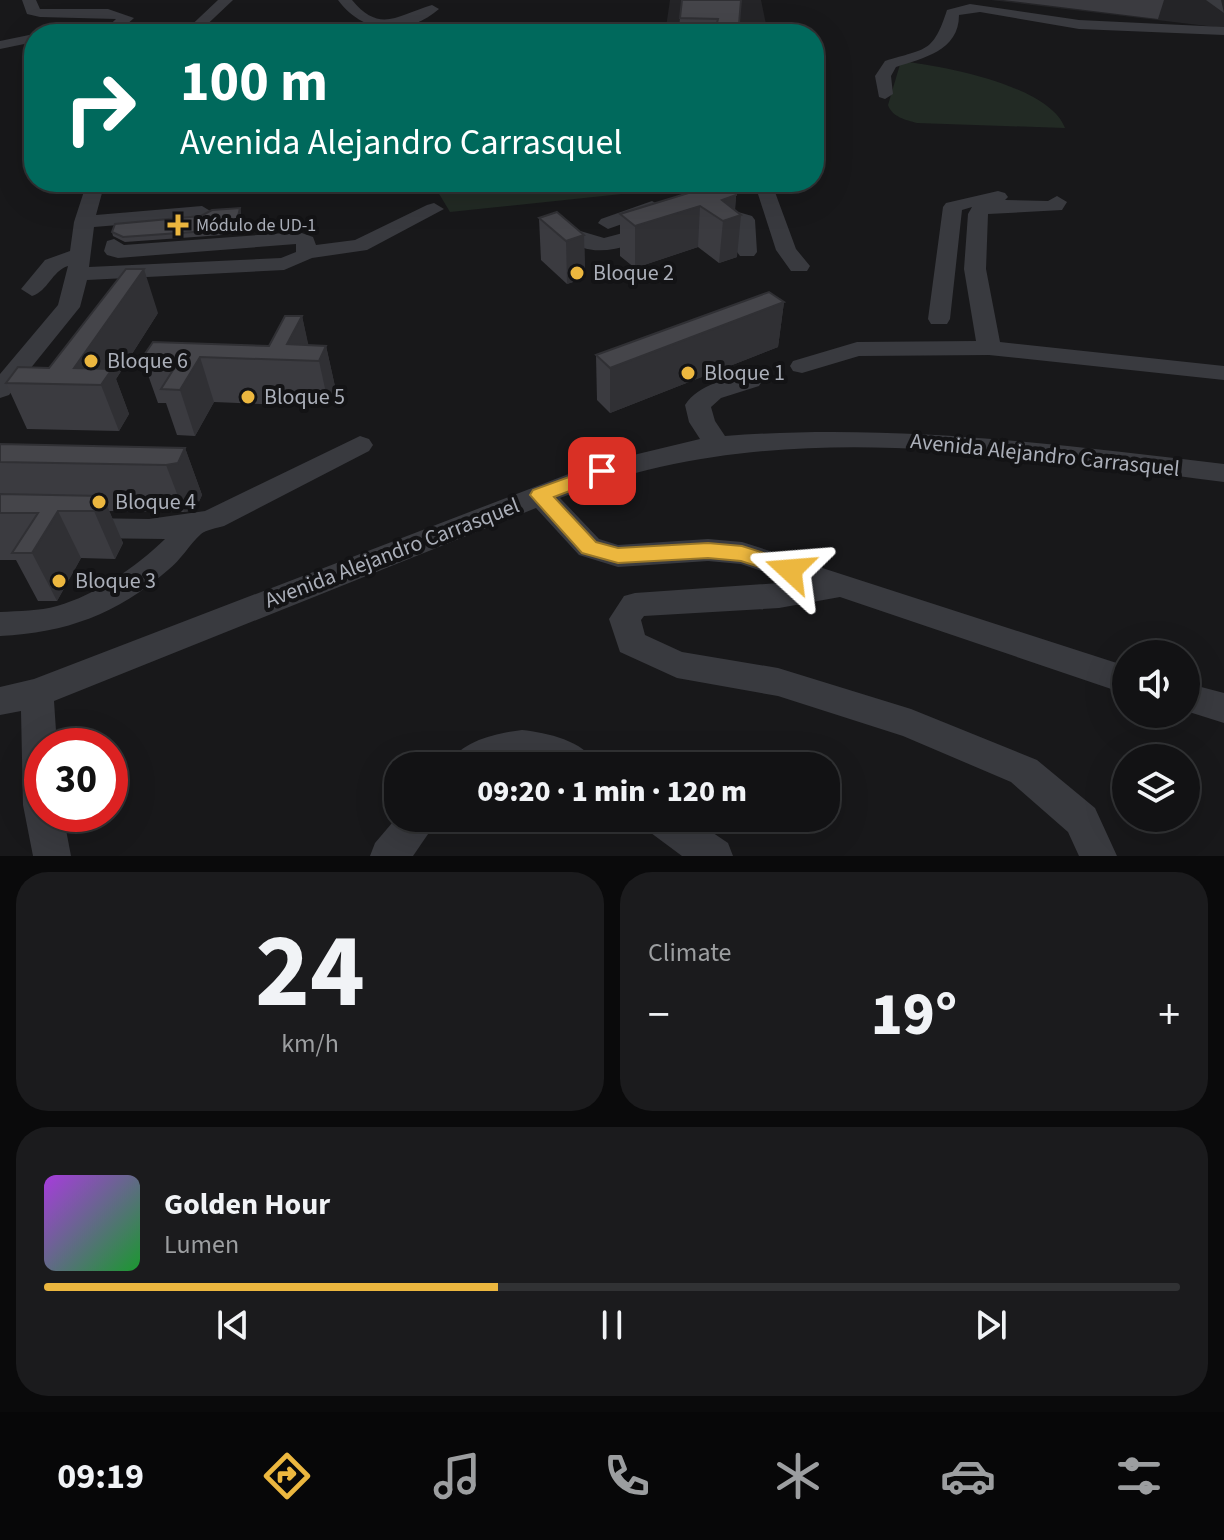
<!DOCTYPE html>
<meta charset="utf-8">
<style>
body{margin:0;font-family:"Source Sans 3",sans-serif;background:#1b1b1d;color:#f1f3f6;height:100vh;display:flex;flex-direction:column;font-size:30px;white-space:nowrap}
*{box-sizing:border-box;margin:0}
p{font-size:26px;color:#9c9ea0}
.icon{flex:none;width:44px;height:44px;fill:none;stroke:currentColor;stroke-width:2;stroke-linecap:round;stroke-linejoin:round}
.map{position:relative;height:856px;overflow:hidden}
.drawer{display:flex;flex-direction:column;gap:16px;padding:16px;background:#0a0a0b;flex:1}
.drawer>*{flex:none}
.hud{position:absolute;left:24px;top:24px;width:800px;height:168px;border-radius:32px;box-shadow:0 8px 32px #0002,0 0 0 2px #313234;background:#00695c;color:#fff;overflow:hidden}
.buttons{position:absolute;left:1112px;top:640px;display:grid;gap:16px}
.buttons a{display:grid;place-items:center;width:88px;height:88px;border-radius:50%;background:#121214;box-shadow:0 8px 32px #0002,0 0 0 2px #313234;font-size:40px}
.speed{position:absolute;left:24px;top:728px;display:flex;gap:16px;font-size:40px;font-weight:700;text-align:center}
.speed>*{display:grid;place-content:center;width:104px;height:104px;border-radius:50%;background:#121214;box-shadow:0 8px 32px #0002,0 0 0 2px #313234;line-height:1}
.speed .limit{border:12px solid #d22;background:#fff;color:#111}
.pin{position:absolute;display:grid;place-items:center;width:68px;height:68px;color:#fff;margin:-34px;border-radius:16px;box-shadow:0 4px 12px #0006}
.me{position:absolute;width:88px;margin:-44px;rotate:289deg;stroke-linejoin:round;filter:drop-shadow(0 0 6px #0008)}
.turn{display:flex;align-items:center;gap:28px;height:168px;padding:0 24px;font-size:36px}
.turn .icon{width:104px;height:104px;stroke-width:2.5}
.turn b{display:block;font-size:56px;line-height:68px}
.big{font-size:60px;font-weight:800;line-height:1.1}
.drawer .tile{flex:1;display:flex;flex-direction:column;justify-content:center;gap:12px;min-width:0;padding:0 28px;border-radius:32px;background:#1b1b1d}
.drawer .dial{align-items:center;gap:0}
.dial b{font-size:104px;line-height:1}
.song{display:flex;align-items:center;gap:24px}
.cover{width:96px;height:96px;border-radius:12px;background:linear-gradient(135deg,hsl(280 70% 55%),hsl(130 70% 35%))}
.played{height:8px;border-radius:4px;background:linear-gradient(90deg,#ecb73f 40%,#313234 40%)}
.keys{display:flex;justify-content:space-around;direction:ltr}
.heat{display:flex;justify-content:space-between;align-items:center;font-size:44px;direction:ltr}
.drawer .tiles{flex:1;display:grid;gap:16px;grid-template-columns:1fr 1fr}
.tile:last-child{grid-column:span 2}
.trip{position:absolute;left:384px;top:752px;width:456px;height:80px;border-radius:32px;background:#121214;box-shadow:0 8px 32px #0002,0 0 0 2px #313234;font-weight:800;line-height:80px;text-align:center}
.menu{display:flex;height:128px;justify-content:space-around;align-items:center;background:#070708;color:#9c9ea0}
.menu .icon{width:56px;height:56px}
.menu .active{color:#ecb73f}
.menu b{font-size:36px;color:#f1f3f6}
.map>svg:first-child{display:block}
.built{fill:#242427}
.green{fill:#222a24}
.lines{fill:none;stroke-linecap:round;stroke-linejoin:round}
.minor{fill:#393a3f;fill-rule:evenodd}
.wall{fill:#3b3b40}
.shaded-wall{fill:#303034}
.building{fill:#45454a;stroke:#303034;stroke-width:2}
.route{fill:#ecb73f;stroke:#997729;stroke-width:2}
.poi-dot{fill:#ecb73f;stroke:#131315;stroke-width:3}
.labels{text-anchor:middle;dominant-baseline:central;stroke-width:8;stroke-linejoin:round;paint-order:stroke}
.far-poi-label{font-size:18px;fill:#abafb9;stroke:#131315;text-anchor:start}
.poi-label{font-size:22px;fill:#abafb9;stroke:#131315;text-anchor:start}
.street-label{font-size:22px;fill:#abafb9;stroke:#131315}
</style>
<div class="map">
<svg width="1224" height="856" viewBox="0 0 1224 856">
<rect width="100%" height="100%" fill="#18181a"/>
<!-- built -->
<g class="built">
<polygon points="670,0 761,0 768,34 665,34"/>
<polygon points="991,0 1224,0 1224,28 1107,14"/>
</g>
<!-- green -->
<g class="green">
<path d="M901 61C942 66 1049 85 1065 128L917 123C906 120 892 117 888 105Z"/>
<polygon points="432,182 736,182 450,212"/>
</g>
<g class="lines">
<!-- minor -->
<g class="minor">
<polygon points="22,0 36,0 40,9 108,9 134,18 116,34 100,34 116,19 40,17 27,14"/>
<polygon points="218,0 233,0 197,34 182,34"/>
<path d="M338 0H352C380 34 398 15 432 5L439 9C406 37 364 35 338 0Z"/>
<polygon points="1206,0 1221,0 1224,13"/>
<path d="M970 4 1079 20 1224 27V35L1079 29 980 12 959 15C959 51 923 58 896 67L891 76 893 94 885 99 879 97 875 76 885 61C927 48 933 53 947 10Z"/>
<polygon points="64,24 81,26 84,34 39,34"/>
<polygon points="34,34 34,42 0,49 0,41"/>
<path d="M87 182H105L96 215 202 206 212 212 202 218 94 227 89 267 281 258 296 252V244L118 258 107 255 104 251 107 241 114 239 124 245 299 232 313 237 316 245 355 240 427 205 434 203 444 209 367 250 312 258 284 270 87 280 80 307 9 395 0 398V374L58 305 68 266C52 271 48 291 32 296L21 289 45 260 70 251 74 222Z"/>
<polygon points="723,182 772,184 796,249 810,266 807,271 791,271 776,250 757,191 750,189 697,198 687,192 690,188"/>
<polygon points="998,191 1005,193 1008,197 1005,200 1048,201 1057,196 1067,202 1062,210 988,214 986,269 1000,342 1224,366 1224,380 989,355 859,356 802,373 793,371 790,366 793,361 857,342 976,341 964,269 968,214 972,207 962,210 950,319 947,324 931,324 928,319 943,207 946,203"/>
<polygon points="652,201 662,207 659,211 608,229 598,223 601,219"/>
<path d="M728 209 752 216 755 220 757 252 754 256H740L737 252 735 223C722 220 706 229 696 218L699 214Z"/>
<path d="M653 225 663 231 660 235C632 244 590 264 567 236L577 230 604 238Z"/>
<path d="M750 374 759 376 762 381 759 386 721 398 711 407 715 421 725 436C893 423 1057 444 1224 464V482C1003 454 773 413 560 498L599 539 618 545 708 539 742 542 1126 666V694L840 597 779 608 644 616 641 620 645 635 682 652 778 668 911 709 1037 760 1095 808 1117 856H1079L1068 832 1011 782 903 736 778 696 677 678 620 652 609 619 624 596 635 593 794 582 741 564 708 561 618 567 579 555 536 508 54 701 57 746H42V814H63L71 856H33L23 805 21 711 0 715V687L34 679 592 465 700 439 689 422 685 405C699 384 727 379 750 374Z"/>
<path d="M360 436 369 439 373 445 369 451 224 526C217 528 206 530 201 534 189 545 181 560 168 570 117 614 66 633 0 636V612C19 611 39 611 57 606 96 595 136 567 165 539L83 538 73 535 69 528 73 521 83 518 149 519 205 511Z"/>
<polygon points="1186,683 1224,693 1224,723 1186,711"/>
<path d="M522 730C548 733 586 741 597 766H546L522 761 499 766H448C459 741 497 733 522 730Z"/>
<polygon points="398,816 439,818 413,856 370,856 375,843"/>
<polygon points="641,818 691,818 728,843 733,856 682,856 647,830"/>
</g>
</g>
<!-- wall -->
<g class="wall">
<polygon points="741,0 738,34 717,34 717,30 679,28 680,18"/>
<polygon points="1003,0 1164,0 1158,19"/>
<polygon points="736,195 735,211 737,257 719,263 698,247 635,268 620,256 620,214"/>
<polygon points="240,208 241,213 236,234 125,242 113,236 112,232"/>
<polygon points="539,218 584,235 585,278 567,284 541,260"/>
<polygon points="784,302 778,347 610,413 597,400 596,355"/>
<polygon points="158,313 116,379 129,414 119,431 27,429 6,383 49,368"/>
<polygon points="302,316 308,345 326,346 336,391 329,407 214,402 195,436 177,435 166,403 158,403 142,358 269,346"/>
<polygon points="0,444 185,448 202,495 195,510 184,512 109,511 123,543 115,559 81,558 57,601 38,601 16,560 0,560"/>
</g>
<!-- shaded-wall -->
<g class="shaded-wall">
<polygon points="258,182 273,182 273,183 258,184"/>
<polygon points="736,195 734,217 741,215 737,257 719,263 723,221 722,200"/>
<polygon points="700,206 698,247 635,268 635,226"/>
<polygon points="240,208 241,213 236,234 235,229"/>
<polygon points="584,235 585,278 567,284 566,241"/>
<polygon points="144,269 158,313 116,379 129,414 119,431 101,385 74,368"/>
<polygon points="784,302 778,347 610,413 610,368"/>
<polygon points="302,316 312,361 287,344"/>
<polygon points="326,346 336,391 329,407 319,361"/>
<polygon points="200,357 214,402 195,436 180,390"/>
<polygon points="185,448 202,495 195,510 184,512 166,465"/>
<polygon points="103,496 123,543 115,559 94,511"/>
<polygon points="58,511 81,558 57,601 32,553"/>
</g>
<!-- building -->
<g class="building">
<polygon points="682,0 741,0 739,24 717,23 718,19 680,18"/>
<polygon points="721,183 736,187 736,195 722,200 741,215 723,221 700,206 635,226 620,214"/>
<polygon points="240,208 235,229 123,237 112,232 115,224 201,216 212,210"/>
<polygon points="557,212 584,235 566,241 539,218"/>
<polygon points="126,269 144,269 74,368 112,369 101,385 6,383 18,367 49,368"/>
<polygon points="769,292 784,302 610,368 596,355"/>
<polygon points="285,316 302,316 287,344 326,346 319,361 200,357 180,390 161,389 180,359 142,358 153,342 269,346"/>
<polygon points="0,444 185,448 178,463 166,465 0,462"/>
<polygon points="0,494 103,496 94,511 58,511 32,553 12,553 38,513 0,513"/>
</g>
<!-- route -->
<polygon class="route" points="602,465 609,466 612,471 609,476 554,497 596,542 618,548 708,543 742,546 798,564 801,570 798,575 790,577 741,561 708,558 618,563 582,553 530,495 533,490"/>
<!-- markers -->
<g class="poi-dot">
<path d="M174 213h8v8h8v8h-8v8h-8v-8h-8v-8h8z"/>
<circle cx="577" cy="273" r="8"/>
<circle cx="91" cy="361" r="8"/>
<circle cx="688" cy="373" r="8"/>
<circle cx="248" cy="397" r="8"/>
<circle cx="99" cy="502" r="8"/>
<circle cx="59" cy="581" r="8"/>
</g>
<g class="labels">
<!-- far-poi labels -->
<g class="far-poi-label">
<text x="196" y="225">Módulo de UD-1</text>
</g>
<!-- poi labels -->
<g class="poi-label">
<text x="593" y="273">Bloque 2</text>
<text x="107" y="361">Bloque 6</text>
<text x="704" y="373">Bloque 1</text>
<text x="264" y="397">Bloque 5</text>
<text x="115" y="502">Bloque 4</text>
<text x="75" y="581">Bloque 3</text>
</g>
<!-- street labels -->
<g class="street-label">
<text transform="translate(1045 455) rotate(6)">Avenida Alejandro Carrasquel</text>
<text transform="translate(392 553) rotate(-21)">Avenida Alejandro Carrasquel</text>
</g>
</g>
</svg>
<div class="buttons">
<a><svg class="icon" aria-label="sound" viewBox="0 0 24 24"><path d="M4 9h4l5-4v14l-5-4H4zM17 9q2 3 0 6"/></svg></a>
<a><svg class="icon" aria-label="layers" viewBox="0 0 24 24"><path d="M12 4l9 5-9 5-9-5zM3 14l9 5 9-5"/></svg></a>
</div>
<div class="speed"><div class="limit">30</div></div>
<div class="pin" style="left:602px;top:471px;background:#d93025"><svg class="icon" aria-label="arrive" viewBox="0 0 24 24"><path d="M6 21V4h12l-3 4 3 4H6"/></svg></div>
<svg class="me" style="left:790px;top:570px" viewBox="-20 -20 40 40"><path d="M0-17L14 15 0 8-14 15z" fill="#ecb73f" stroke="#fff" stroke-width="4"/></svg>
<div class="trip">09:20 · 1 min · 120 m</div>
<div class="hud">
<div class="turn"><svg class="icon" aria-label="right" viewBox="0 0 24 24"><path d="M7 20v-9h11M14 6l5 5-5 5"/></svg><div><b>100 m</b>Avenida Alejandro Carrasquel</div></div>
</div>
</div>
<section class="drawer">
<div class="tiles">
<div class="tile dial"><b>24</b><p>km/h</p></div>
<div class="tile"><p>Climate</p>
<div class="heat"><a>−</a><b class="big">19°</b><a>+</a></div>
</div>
<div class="tile">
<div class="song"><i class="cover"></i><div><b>Golden Hour</b><p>Lumen</p></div></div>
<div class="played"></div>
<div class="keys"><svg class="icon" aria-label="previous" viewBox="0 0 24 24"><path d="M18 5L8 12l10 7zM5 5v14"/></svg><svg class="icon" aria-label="pause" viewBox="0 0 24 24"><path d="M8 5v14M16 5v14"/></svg><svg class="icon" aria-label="next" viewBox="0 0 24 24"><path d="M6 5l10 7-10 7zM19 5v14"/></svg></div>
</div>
</div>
</section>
<nav class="menu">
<b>09:19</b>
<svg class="icon active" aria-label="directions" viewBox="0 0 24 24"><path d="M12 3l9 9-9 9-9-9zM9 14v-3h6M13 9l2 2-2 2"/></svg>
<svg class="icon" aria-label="music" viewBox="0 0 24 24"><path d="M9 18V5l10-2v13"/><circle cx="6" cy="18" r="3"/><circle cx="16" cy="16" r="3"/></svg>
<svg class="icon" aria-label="phone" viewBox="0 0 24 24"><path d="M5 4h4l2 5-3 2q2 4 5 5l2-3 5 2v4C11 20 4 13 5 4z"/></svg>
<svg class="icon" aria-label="climate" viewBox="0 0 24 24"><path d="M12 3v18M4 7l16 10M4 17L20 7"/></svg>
<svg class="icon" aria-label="car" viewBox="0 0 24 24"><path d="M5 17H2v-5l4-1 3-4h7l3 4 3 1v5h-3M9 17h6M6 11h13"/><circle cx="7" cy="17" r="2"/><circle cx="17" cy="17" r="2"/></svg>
<svg class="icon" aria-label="filters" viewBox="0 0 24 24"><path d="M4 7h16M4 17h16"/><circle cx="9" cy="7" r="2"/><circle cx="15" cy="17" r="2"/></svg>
</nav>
